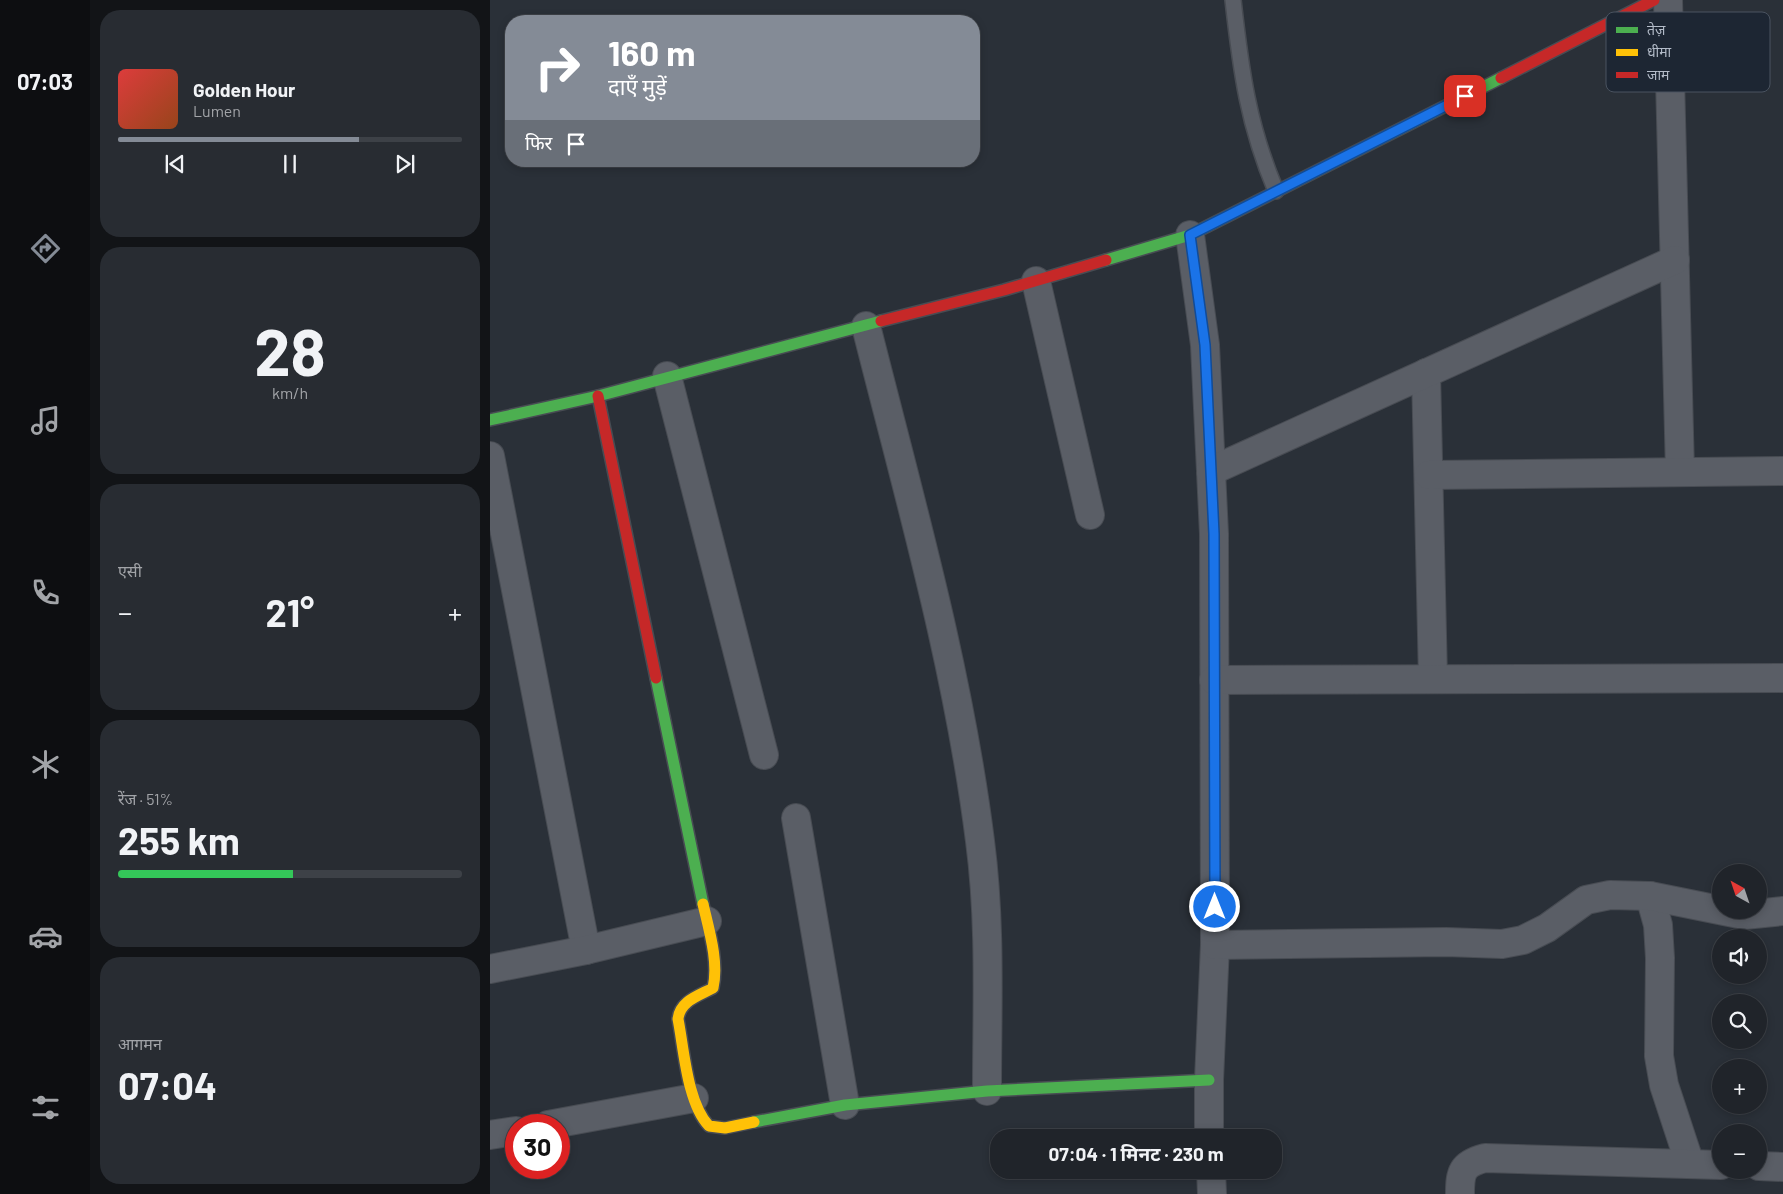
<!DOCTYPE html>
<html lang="hi">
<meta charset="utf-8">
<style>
body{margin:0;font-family:Barlow,"Noto Sans Devanagari",sans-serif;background:#282c32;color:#f1f3f6;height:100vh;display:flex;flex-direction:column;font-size:19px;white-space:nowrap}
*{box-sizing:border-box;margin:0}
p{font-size:16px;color:#a2a4a8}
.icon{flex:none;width:28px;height:28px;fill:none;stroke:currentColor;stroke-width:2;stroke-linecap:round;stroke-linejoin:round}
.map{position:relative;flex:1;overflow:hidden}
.sheet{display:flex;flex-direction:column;gap:10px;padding:10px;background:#121417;width:400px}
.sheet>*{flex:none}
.hud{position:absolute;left:15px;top:15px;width:475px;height:152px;border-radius:20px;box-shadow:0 2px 8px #0003,0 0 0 1px #3d4147;background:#848b96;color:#fff;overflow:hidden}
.needle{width:32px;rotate:320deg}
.fabs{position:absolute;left:1222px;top:864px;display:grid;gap:10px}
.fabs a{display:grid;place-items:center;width:55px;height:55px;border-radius:50%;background:#20242a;box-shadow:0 2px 8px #0003,0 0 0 1px #3d4147;font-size:25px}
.speed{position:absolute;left:15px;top:1114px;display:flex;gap:10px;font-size:25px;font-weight:700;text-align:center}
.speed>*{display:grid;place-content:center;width:65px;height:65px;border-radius:50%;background:#20242a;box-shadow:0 2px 8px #0003,0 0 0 1px #3d4147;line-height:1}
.speed .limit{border:8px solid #d22;background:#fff;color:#111}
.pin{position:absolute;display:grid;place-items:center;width:42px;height:42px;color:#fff;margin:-21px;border-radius:10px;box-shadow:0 2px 8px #0006}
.me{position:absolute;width:55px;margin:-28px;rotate:0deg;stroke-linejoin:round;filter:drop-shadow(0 0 4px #0008)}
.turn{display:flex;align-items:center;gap:18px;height:105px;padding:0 20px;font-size:22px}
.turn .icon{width:65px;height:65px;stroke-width:2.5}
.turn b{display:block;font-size:35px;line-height:42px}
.then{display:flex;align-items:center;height:48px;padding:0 20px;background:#0003;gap:10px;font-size:19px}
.big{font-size:38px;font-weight:700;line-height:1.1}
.sheet .tile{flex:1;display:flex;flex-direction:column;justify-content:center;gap:8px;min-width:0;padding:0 18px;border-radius:20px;background:#282c32}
.sheet .dial{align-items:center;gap:0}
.dial b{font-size:65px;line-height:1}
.song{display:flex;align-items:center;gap:15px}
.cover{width:60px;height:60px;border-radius:8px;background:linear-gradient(135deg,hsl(0 70% 55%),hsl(20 70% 35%))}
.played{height:5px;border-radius:2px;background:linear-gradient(90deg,#848b96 70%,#3d4147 70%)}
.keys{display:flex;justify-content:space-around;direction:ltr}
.heat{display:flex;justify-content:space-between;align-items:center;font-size:28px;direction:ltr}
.charge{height:8px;border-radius:4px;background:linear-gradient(90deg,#34c759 51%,#3d4147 0)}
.trip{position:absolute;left:500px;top:1129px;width:292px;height:50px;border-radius:20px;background:#20242a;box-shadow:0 2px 8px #0003,0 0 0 1px #3d4147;font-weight:700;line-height:50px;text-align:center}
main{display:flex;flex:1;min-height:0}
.menu{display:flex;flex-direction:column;width:90px;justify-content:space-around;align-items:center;background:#0d0e11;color:#a2a4a8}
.menu .icon{width:35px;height:35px}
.menu .active{color:#848b96}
.menu b{font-size:22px;color:#f1f3f6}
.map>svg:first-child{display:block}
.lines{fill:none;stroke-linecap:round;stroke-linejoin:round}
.lane-casing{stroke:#484c53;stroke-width:18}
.street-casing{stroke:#484c53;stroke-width:30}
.fast-casing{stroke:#484c53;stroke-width:14}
.slow-casing{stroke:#484c53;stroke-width:14}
.jam-casing{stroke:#484c53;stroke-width:14}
.lane{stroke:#5a5e66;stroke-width:15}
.street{stroke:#5a5e66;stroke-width:28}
.fast{stroke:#4caf50;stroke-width:11}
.slow{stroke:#ffc107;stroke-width:11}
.jam{stroke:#c62828;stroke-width:11}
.route-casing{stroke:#114b97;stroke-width:12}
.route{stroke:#1a73e8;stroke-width:9}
.key{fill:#1d2633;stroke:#4a5360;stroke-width:1}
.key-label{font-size:14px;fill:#b4bcc9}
</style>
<main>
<nav class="menu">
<b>07:03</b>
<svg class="icon active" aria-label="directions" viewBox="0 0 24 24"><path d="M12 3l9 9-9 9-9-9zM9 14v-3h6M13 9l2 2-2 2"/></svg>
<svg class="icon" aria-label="music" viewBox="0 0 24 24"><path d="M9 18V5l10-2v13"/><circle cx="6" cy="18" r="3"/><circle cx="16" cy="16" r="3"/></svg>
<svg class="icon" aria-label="phone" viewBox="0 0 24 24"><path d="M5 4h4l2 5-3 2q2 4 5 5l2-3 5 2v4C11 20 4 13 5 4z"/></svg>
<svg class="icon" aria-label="climate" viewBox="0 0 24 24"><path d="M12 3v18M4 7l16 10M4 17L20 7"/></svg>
<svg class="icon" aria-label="car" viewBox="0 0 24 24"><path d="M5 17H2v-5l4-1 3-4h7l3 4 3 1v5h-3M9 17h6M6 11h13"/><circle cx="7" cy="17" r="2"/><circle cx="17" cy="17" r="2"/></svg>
<svg class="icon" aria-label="filters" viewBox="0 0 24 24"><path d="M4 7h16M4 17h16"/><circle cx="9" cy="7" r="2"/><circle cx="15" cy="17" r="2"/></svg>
</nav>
<section class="sheet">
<div class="tile">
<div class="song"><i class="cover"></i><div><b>Golden Hour</b><p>Lumen</p></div></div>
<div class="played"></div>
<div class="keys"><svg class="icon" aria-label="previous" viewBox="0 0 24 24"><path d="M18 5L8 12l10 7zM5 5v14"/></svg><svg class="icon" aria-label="pause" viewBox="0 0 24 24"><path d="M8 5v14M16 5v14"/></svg><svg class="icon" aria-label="next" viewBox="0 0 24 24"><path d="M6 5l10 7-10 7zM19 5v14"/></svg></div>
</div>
<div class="tile dial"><b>28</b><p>km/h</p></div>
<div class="tile"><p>एसी</p>
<div class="heat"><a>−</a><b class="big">21°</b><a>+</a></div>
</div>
<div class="tile"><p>रेंज · 51%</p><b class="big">255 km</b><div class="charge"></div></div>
<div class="tile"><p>आगमन</p><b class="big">07:04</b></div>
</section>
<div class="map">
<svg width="1293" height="1194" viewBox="0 0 1293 1194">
<rect width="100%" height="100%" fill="#2a3038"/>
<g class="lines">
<!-- lane casing -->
<g class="lane-casing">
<path id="lane" d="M743 0C751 71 758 125 786 191"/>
</g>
<!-- street casing -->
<g class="street-casing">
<g id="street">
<polyline points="1178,0 1190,472"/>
<polyline points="700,235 715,345 724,534 725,945 719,1080 719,1138"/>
<polyline points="546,281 600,515"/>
<path d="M376 326C419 497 468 666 490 841 501 924 497 1008 497 1091"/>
<polyline points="936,373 943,679"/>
<polyline points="177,376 274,755"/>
<polyline points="0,456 96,950"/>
<polyline points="721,471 1185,260"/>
<polyline points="939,475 1293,471"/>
<polyline points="724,680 1293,678"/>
<polyline points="306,818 355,1105"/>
<polyline points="1160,896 1168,925 1170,958 1169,1056 1174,1085 1200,1164"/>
<polyline points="725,945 956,942 1012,944 1033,940 1057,928 1096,900 1120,895 1160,896 1254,915 1293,911"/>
<polyline points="0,969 96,950 217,921"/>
<polyline points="58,1125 204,1098"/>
<polyline points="0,1135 26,1131"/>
<polyline points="1269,1166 1293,1167"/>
<polyline points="721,1170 722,1194"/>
<path d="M970 1194C970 1172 972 1164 995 1158L1231 1165"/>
</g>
</g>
<!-- fast casing -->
<g class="fast-casing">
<g id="fast">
<polyline points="616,260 700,235 1011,78"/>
<polyline points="0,420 108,396 391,321"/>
<polyline points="166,678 213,904"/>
<polyline points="264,1122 355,1105 497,1091 719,1080"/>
</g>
</g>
<!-- slow casing -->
<g class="slow-casing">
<path id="slow" d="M213 904C219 930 229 962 223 988 208 996 190 1001 188 1019 194 1049 197 1103 219 1126L235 1128 264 1122"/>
</g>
<!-- jam casing -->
<g class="jam-casing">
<g id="jam">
<polyline points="1011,78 1164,0"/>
<polyline points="391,321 514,290 616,260"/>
<polyline points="108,396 166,678"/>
</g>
</g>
<!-- lane -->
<use href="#lane" class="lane"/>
<!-- street -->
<use href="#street" class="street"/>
<!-- fast -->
<use href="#fast" class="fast"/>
<!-- slow -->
<use href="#slow" class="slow"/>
<!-- jam -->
<use href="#jam" class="jam"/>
</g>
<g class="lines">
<!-- route casing -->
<g class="route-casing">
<polyline id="route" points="725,907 724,534 715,345 700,235 975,96"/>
</g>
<!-- route -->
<use href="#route" class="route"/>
</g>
<!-- legend -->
<rect x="1116" y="12" width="164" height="80" rx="8" class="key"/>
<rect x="1126" y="27" width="22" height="6" fill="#4caf50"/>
<rect x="1126" y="49" width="22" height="7" fill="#ffc107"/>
<rect x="1126" y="72" width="22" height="6" fill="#c62828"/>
<g class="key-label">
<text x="1157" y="35">तेज़</text>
<text x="1157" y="57">धीमा</text>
<text x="1157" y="80">जाम</text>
</g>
</svg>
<div class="fabs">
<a><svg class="needle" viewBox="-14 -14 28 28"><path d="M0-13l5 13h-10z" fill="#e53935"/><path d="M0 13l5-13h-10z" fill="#a2a4a8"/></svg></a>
<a><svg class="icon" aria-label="sound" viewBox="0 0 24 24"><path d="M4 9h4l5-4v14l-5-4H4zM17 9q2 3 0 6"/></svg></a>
<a><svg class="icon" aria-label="search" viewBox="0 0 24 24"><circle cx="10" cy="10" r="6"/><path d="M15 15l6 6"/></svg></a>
<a>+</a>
<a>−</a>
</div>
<div class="speed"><div class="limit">30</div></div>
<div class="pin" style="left:975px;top:96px;background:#d93025"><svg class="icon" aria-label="arrive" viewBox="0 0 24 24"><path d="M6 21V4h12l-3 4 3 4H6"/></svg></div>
<svg class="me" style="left:725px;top:907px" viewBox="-20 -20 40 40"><circle r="17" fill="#1a73e8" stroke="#fff" stroke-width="3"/><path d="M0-11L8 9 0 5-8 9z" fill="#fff"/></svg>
<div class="trip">07:04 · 1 मिनट · 230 m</div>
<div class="hud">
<div class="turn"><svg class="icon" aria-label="right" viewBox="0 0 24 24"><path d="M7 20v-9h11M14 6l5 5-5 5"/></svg><div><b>160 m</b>दाएँ मुड़ें</div></div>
<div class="then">फिर<svg class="icon" aria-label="arrive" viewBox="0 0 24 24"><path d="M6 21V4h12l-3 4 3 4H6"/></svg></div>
</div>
</div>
</main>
